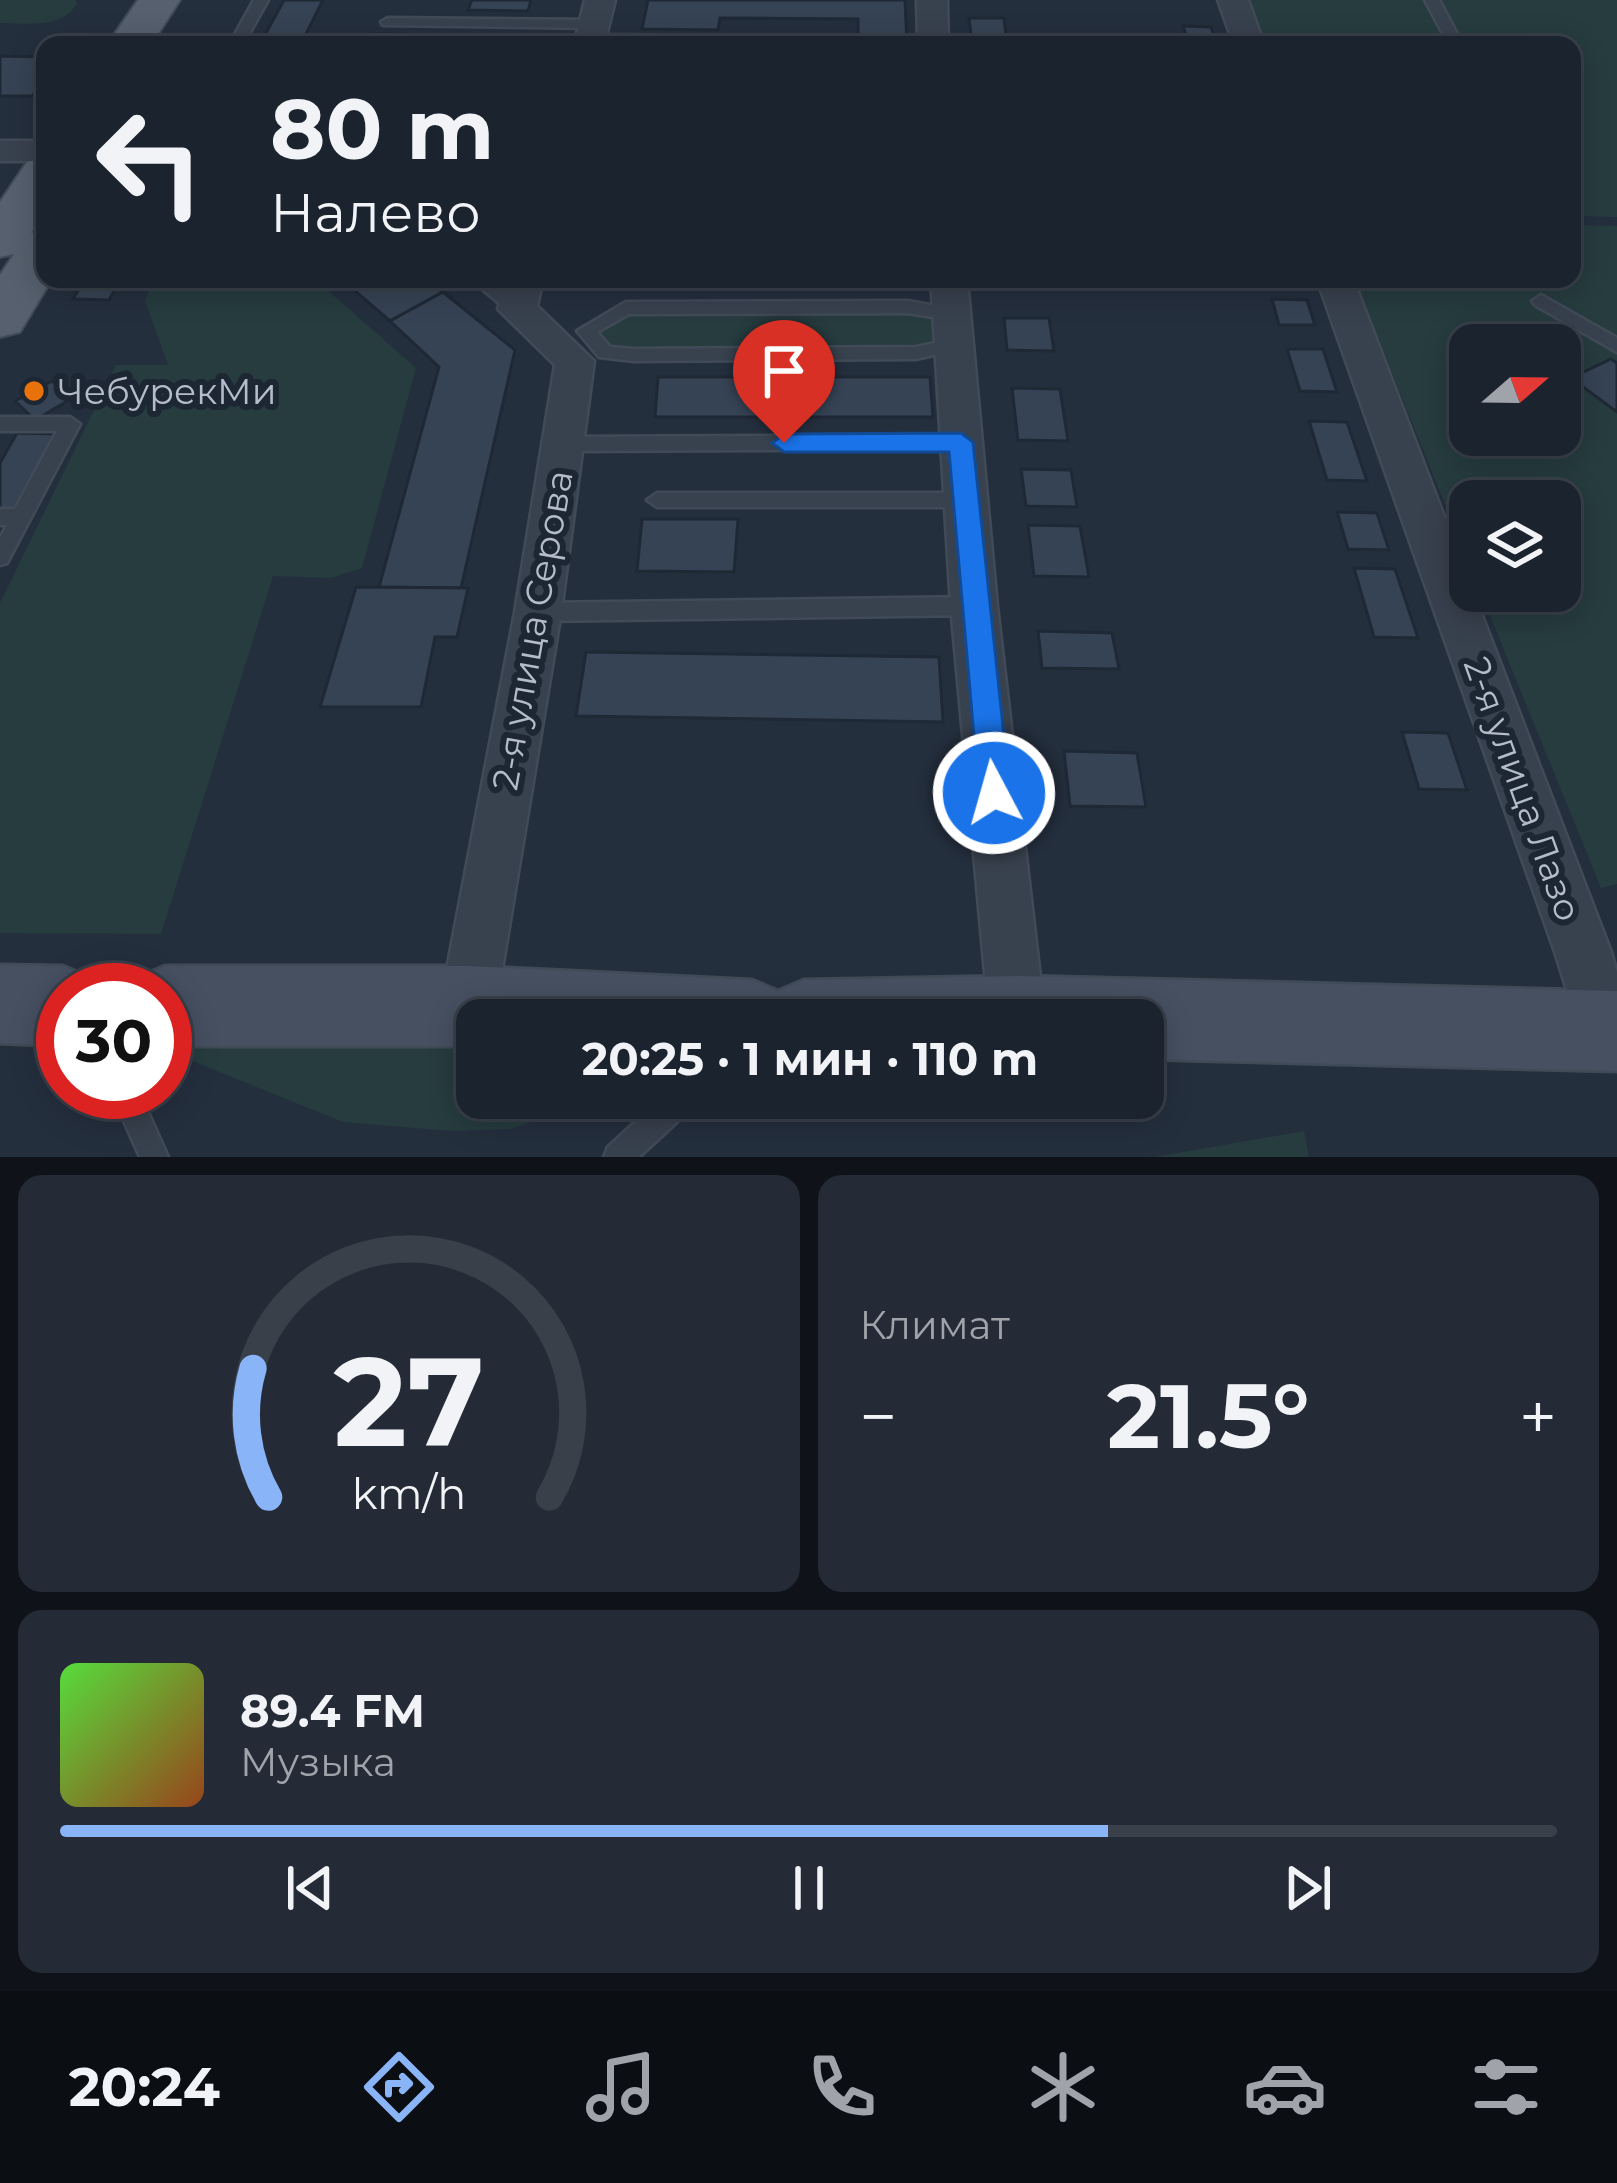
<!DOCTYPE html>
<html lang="ru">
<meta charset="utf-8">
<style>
body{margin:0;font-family:Montserrat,sans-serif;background:#242b36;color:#f1f3f6;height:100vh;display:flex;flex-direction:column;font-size:45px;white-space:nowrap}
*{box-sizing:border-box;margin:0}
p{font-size:39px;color:#a0a4aa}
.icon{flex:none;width:66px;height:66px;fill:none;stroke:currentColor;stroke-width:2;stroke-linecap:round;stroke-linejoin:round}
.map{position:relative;height:1157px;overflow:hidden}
.side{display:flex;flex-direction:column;gap:18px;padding:18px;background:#0f1319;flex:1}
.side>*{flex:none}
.guide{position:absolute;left:36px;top:36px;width:1545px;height:252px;border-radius:24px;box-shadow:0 6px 30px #0003,0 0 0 3px #39404a;background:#1b232e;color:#f1f3f6;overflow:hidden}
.needle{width:78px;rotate:70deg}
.buttons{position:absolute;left:1449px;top:324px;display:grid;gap:24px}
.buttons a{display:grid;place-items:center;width:132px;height:132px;border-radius:24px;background:#1b232e;box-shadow:0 6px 30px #0003,0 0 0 3px #39404a;font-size:60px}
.speed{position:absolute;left:36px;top:963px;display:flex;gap:24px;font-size:60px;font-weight:700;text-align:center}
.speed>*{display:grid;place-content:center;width:156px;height:156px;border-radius:50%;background:#1b232e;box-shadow:0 6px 30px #0003,0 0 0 3px #39404a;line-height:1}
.speed .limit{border:18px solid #d22;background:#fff;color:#111}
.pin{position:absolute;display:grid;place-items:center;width:102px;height:102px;color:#fff;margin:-123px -51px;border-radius:50% 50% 50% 0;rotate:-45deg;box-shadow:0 0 12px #0007}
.pin .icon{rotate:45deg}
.me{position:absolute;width:132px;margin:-66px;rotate:354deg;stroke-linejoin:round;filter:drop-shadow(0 0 9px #0008)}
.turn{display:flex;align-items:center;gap:42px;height:252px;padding:0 36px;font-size:54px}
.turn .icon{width:156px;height:156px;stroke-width:2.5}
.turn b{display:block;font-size:84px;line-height:102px}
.big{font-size:90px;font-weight:700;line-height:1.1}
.side .tile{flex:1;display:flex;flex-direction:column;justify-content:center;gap:18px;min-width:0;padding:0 42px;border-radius:24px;background:#242b36}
.side .dial{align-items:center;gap:0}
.dial svg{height:312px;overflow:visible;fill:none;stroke:#39404a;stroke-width:7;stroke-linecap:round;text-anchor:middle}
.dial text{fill:#f1f3f6;stroke:none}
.song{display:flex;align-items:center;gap:36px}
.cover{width:144px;height:144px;border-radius:18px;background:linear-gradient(135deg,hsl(110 70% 55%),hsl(20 70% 35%))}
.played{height:12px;border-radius:6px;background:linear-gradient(90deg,#8ab4f8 70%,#39404a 70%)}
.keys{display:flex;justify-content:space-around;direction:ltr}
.heat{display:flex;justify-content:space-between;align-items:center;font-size:66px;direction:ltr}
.side .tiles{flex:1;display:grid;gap:18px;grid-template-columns:1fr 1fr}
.tile:last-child{grid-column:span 2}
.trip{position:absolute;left:456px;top:999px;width:708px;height:120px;border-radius:24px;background:#1b232e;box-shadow:0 6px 30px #0003,0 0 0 3px #39404a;font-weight:700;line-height:120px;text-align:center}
.tab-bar{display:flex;height:192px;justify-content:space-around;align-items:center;background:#0b0e12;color:#a0a4aa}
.tab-bar .icon{width:84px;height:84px}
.tab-bar .on{color:#8ab4f8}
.tab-bar b{font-size:54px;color:#f1f3f6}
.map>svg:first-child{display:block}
.green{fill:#263c3f;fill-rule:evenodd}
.building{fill:#364354;stroke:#1f2835;stroke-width:3}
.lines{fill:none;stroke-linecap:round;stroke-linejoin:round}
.lane-casing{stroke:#414a57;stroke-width:5}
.street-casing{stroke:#414a57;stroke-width:5}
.secondary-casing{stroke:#414a57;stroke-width:5}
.primary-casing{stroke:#414a57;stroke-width:4}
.lane{fill:#38414e;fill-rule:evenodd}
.street{fill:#38414e;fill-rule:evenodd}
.secondary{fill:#465061;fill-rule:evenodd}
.primary{fill:#56606e;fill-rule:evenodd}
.route{fill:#1a73e8;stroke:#114b97;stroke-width:3}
.food-dot{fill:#e8710a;stroke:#1d2633;stroke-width:4.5}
.labels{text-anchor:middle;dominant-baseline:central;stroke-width:12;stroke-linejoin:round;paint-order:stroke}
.poi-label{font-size:36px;fill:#b4bcc9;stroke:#1d2633;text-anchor:start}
.street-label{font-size:36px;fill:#b4bcc9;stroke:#1d2633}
</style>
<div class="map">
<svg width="1617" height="1157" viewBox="0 0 1617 1157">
<rect width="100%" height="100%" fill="#242f3e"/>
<!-- green -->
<g class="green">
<path d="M0 0H75L77 2C65 30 26 23 0 23Z"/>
<polygon points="1244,0 1617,0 1617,217 1572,216 1572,45 1263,45"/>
<path d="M1572 225 1617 226V884L1601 888 1480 591H1560V501H1470V566L1354 279H1572ZM1470 345H1560V435H1470Z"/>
<polygon points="154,279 315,279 416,368 362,568 331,578 273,576 161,934 0,933 0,603 116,365 168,365 145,301"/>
<polygon points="626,308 940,313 935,352 610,354 599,327"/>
<polygon points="180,1031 477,1032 477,1098 572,1098 549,1116 510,1129 451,1131 343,1122 175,1054"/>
<polygon points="1304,1131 1309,1157 1154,1157"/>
</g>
<!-- building -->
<g class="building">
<polygon points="284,0 323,0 301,44 260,44"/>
<polygon points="472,0 531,0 528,11 468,10"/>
<polygon points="648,0 905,0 907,45 858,45 858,19 720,18 718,30 642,29"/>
<polygon points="969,18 1004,18 1006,35 971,35"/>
<polygon points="1183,26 1211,27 1217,45 1189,45"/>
<polygon points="372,34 520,36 517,45 367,45"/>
<polygon points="0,56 45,57 45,79 32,96 0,96"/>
<polygon points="85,279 121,279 109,300 73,299"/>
<polygon points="341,279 427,279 443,292 390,321"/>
<polygon points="923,279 923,282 671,280 671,279"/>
<polygon points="443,292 515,350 461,588 379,587 439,367 390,321"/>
<polygon points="1272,299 1307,300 1315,325 1279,325"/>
<polygon points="1004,318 1049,318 1054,351 1007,350"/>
<polygon points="1287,349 1323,349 1337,392 1300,391"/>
<polygon points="1611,359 1617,363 1617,412 1571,378"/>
<polygon points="658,377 930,377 933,417 655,417"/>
<polygon points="52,381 71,399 35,420 15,401"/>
<polygon points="1012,388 1060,389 1068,441 1018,440"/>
<polygon points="1309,421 1347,422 1367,481 1327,480"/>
<polygon points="17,433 56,434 12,512 0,512 0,463"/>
<polygon points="1021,469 1071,470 1077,507 1026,506"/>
<polygon points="1337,512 1377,513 1389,550 1348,549"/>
<polygon points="642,519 738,519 734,572 637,571"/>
<polygon points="1028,525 1080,526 1089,577 1034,576"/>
<polygon points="1354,568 1395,569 1418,638 1374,637"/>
<polygon points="356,587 468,588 457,637 435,637 421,707 320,707"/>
<polygon points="1038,631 1112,633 1119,669 1042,668"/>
<polygon points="586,652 939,657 943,722 576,716"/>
<polygon points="1402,732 1448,733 1467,790 1419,789"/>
<polygon points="1064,751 1137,753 1146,807 1070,806"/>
</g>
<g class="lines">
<!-- lane casing -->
<g class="lane-casing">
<g id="lane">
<polygon points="254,0 268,0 243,45 229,45"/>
<polygon points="1425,0 1439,0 1463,45 1449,45"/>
<polygon points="388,18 594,20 601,24 594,28 383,25 381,22"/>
<polygon points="591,35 741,36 748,40 741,44 586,42 586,36"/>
<polygon points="470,279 490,279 526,309 517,315 511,313"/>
<polygon points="1541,295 1617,338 1617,352 1535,305 1532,301"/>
<path d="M908 301 951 309 963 335 952 351 916 359 634 361 599 357 577 331 626 302ZM908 313 938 318 945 335 940 342 916 347 634 349 610 347 597 332 629 314Z"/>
<polygon points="0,417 70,417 80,424 7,563 0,565 0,538 7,525 0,525 0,509 15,509 57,431 0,431"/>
<polygon points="961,435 971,442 961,449 564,451 554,444 564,437"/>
<polygon points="657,493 965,493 975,500 965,507 657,507 647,500"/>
<polygon points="974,597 982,600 985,606 982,612 974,615 538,621 530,618 527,612 530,606 538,603"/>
<polygon points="111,1092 139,1092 168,1157 140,1157"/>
<polygon points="661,1098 696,1098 692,1108 639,1157 604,1157 608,1147"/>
</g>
</g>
<!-- street casing -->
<g class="street-casing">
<g id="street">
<polygon points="585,0 615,0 604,45 574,45"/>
<polygon points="917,0 947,0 948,45 918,45"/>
<polygon points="1218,0 1248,0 1264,45 1234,45"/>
<rect x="0" y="141" width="45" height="20"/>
<polygon points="507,279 543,279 537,306 594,361 561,612 496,1006 491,1020 477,1020 477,1031 468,1034 448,1026 440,1006 515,612 555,365 498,309"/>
<polygon points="931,279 967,279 997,606 1045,1020 991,1020 989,1016 951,606"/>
<polygon points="1317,279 1353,279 1611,952 1617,973 1617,1054 1606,1059 1586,1050 1555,952"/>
</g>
</g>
<!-- secondary casing -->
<g class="secondary-casing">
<g id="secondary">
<polygon points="0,965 63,966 91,978 96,990 63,990 63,1046 0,1043"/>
<polygon points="165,966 468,966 752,980 778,991 804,980 1018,976 1617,991 1617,1071 1143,1059 1143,1020 477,1020 477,1046 165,1046 165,990 132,990 137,978"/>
</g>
</g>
<!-- primary casing -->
<g class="primary-casing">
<g id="primary">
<polygon points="138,0 180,0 151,45 107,45"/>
<polygon points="45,158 45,212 31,233 45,230 45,279 52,279 20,332 0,337 0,275 14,254 0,257 0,202 27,162"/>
</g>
</g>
<!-- lane -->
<use href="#lane" class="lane"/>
<!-- street -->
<use href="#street" class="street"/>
<!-- secondary -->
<use href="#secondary" class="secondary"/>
<!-- primary -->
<use href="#primary" class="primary"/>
</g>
<!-- route -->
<polygon class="route" points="961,433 973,442 1010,793 1005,803 994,807 983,803 979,793 949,452 784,452 772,443 784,434"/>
<!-- markers -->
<circle class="food-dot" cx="34" cy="391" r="12"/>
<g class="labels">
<!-- poi labels -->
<g class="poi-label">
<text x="58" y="391">ЧебурекМи</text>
</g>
<!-- street labels -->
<g class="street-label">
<text transform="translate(532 630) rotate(-80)">2-я улица Серова</text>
<text transform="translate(1523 789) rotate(70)">2-я улица Лазо</text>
</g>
</g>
</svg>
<div class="buttons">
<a><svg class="needle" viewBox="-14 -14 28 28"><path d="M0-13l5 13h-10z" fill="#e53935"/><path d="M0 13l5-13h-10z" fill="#a0a4aa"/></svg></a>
<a><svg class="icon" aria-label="layers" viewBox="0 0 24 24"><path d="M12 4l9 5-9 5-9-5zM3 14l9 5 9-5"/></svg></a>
</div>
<div class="speed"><div class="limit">30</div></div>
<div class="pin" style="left:784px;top:443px;background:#d93025"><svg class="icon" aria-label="arrive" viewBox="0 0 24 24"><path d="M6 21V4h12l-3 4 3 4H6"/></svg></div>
<svg class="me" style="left:994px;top:793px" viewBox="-20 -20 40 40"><circle r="17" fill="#1a73e8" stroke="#fff" stroke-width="3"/><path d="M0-11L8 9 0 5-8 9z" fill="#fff"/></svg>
<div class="trip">20:25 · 1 мин · 110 m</div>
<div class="guide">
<div class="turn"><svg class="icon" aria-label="left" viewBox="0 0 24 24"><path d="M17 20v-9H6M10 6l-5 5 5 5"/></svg><div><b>80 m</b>Налево</div></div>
</div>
</div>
<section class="side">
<div class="tiles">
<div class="tile dial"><svg viewBox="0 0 100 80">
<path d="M14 69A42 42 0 1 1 86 69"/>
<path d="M14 69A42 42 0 0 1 10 36" stroke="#8ab4f8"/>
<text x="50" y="56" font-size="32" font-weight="700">27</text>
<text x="50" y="72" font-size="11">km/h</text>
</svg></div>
<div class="tile"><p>Климат</p>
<div class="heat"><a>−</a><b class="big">21.5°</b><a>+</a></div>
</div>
<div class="tile">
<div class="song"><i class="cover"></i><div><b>89.4 FM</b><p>Музыка</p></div></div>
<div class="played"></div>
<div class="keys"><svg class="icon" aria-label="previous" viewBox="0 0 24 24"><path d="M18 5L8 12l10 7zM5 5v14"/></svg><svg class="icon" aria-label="pause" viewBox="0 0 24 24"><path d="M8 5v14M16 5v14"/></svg><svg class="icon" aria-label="next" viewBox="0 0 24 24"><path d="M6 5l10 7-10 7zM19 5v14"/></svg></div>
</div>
</div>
</section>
<nav class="tab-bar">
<b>20:24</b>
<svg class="icon on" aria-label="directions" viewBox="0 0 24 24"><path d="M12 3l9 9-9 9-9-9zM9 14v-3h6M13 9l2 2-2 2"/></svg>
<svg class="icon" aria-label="music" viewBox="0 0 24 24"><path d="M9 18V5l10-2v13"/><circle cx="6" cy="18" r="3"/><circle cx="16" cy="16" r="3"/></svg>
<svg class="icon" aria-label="phone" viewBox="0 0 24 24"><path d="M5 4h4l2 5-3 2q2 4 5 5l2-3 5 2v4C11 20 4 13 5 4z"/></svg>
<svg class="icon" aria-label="climate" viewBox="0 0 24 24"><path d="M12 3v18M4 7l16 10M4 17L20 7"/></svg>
<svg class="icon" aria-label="car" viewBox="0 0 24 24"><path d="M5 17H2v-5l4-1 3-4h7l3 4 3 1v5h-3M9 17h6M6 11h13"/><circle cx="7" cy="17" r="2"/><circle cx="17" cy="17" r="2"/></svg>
<svg class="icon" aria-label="filters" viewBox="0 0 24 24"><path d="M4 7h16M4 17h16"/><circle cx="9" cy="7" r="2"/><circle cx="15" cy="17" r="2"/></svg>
</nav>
